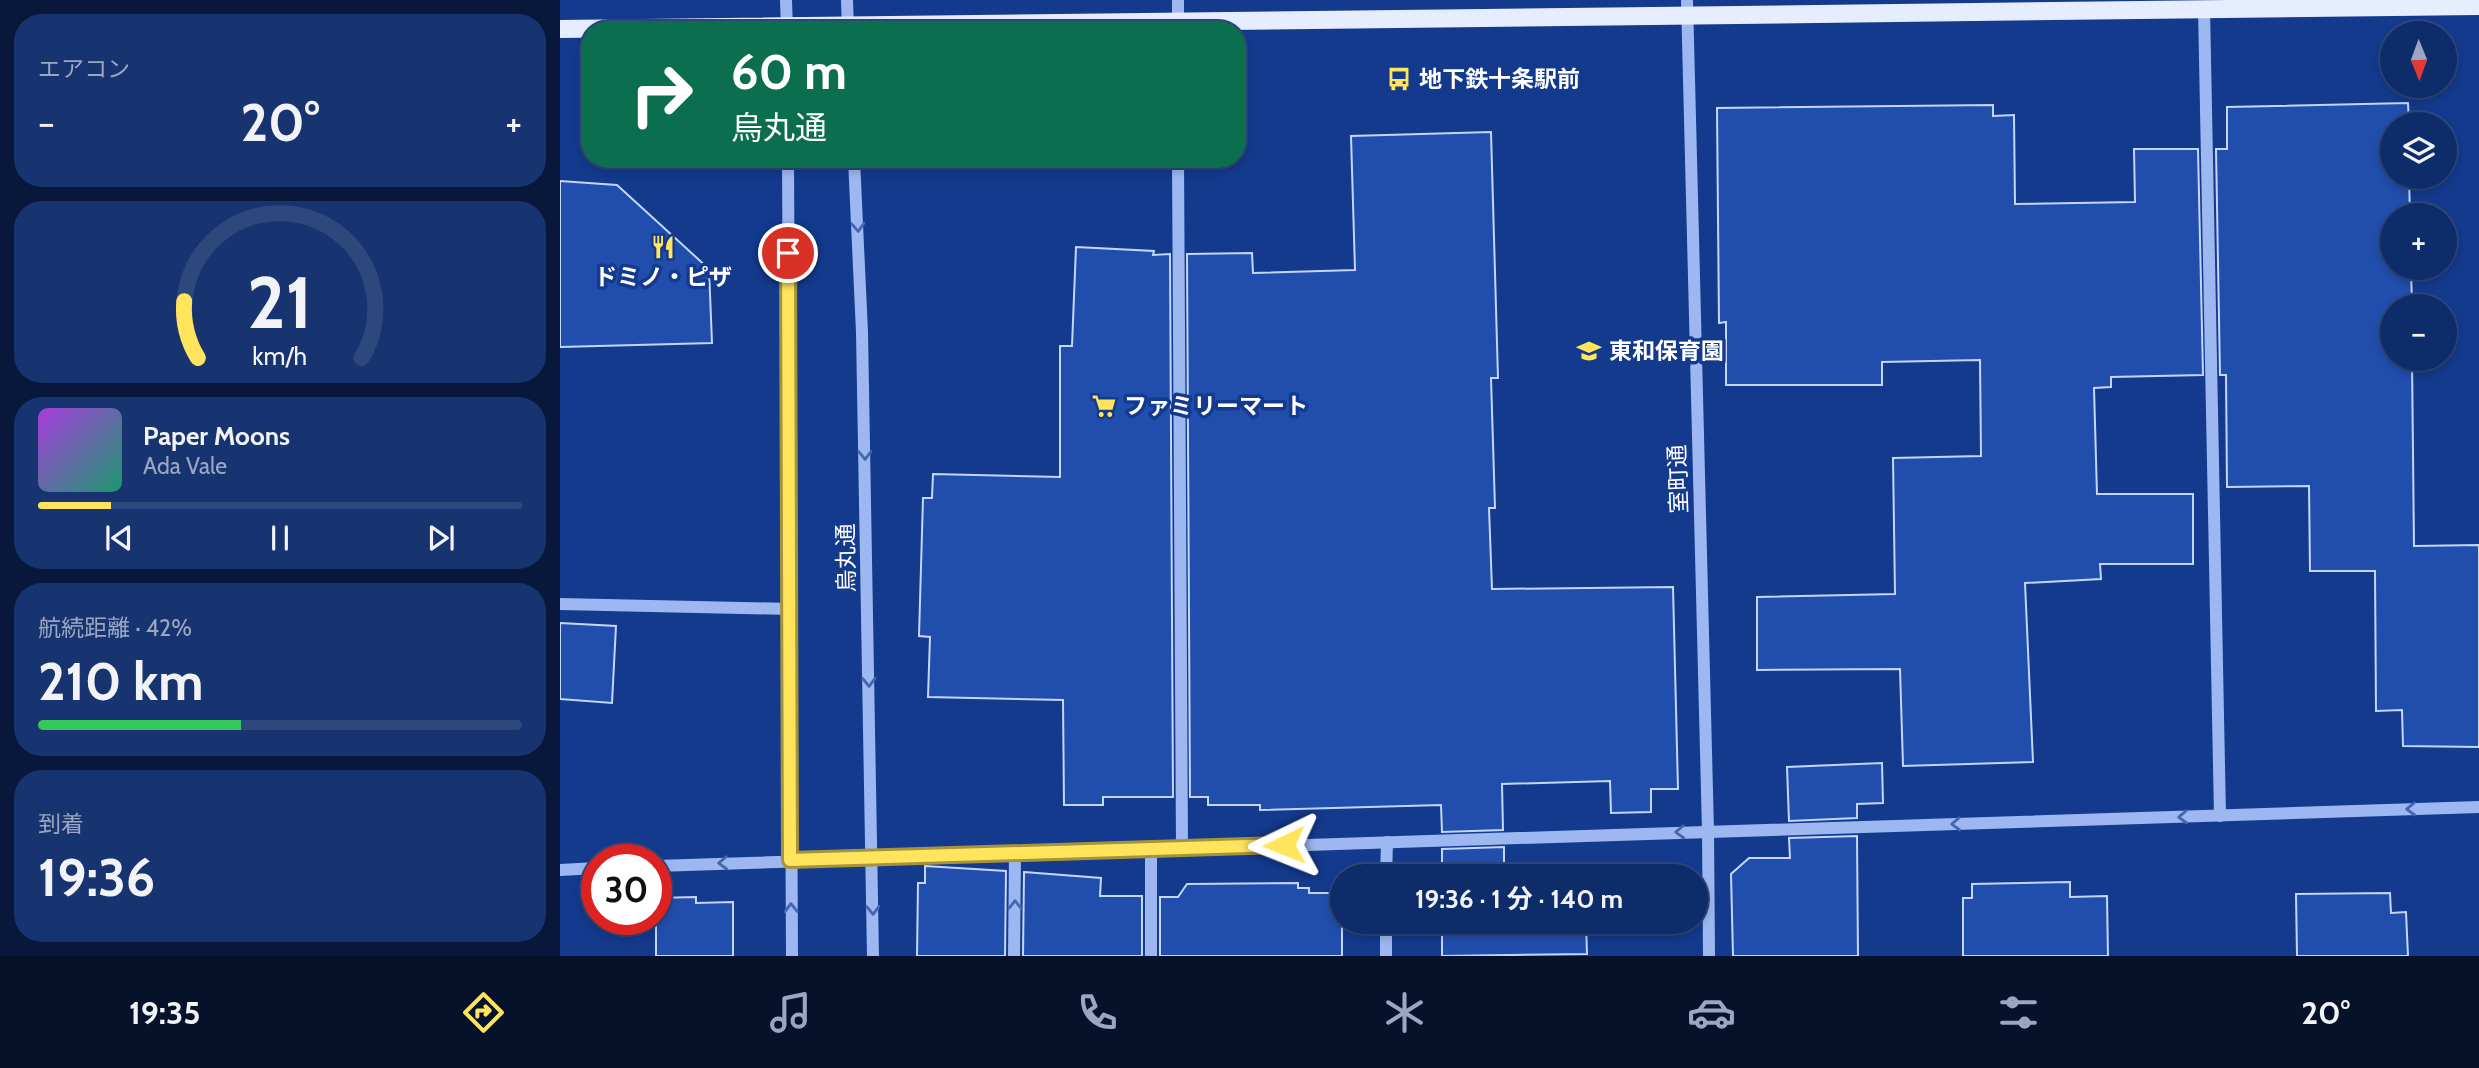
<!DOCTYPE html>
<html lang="ja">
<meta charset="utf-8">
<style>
body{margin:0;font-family:Cabin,"Noto Sans JP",sans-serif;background:#173470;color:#f1f3f6;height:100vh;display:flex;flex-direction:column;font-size:26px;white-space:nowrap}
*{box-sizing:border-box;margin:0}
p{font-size:23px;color:#9ba7c1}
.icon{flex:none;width:38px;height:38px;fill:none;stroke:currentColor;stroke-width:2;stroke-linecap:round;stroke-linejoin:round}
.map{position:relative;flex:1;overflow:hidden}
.panel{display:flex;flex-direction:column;gap:14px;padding:14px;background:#08183a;width:560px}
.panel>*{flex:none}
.guide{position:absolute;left:21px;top:21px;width:665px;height:147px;border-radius:28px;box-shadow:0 4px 10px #0003,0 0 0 2px #2e487e;background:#0b6e4f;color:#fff;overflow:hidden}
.needle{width:46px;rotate:179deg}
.controls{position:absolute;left:1820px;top:21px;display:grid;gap:14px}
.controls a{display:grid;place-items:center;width:77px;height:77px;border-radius:50%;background:#0e2c6a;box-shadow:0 4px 10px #0003,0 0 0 2px #2e487e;font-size:35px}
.speed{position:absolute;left:21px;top:844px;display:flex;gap:14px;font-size:35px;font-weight:700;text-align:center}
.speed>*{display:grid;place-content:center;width:91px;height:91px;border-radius:50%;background:#0e2c6a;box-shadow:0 4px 10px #0003,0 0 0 2px #2e487e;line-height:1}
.speed .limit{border:10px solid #d22;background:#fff;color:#111}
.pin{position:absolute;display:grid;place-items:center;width:60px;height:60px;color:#fff;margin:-30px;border:4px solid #fff;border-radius:50%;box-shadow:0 2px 7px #0007}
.me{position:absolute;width:77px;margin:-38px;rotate:268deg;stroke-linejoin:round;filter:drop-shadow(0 0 5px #0008)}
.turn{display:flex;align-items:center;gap:24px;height:147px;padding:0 35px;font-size:32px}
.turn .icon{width:91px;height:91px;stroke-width:2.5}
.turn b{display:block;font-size:49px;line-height:60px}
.big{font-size:52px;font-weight:700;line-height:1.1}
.panel .card{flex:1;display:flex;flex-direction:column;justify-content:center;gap:10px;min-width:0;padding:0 24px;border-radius:28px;background:#173470}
.panel .dial{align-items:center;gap:0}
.dial svg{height:182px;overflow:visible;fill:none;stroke:#2e487e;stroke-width:7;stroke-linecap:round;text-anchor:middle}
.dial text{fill:#f1f3f6;stroke:none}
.song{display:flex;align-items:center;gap:21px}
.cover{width:84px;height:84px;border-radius:10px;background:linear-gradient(135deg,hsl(280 70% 55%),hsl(160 70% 35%))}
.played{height:7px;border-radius:4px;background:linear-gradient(90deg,#ffe45c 15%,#2e487e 15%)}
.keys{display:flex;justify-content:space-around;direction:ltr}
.heat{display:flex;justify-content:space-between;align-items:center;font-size:38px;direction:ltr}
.charge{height:10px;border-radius:5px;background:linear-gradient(90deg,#34c759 42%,#2e487e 0)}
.trip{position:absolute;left:770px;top:864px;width:378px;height:70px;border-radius:35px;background:#0e2c6a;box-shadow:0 4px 10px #0003,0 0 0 2px #2e487e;font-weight:700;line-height:70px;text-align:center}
.tabs{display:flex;height:112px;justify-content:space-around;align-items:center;background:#06122a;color:#9ba7c1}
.tabs .icon{width:49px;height:49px}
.tabs .current{color:#ffe45c}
.tabs b{font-size:32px;color:#f1f3f6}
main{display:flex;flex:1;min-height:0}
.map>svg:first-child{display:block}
.building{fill:#214eac;stroke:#c3d6fc;stroke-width:2}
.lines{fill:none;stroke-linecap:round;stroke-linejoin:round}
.minor{stroke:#9db8f1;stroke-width:12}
.major{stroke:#e6edff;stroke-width:18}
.oneway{stroke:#4366b0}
.route-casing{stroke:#a6943c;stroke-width:18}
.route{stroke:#ffe45c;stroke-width:12}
.labels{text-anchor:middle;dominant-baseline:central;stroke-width:7;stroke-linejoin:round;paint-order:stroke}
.poi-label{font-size:23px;font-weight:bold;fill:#fff;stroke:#133a8d;text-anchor:start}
.street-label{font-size:23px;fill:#fff;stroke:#133a8d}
</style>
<main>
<section class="panel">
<div class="card"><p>エアコン</p>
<div class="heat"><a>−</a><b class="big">20°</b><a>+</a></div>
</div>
<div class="card dial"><svg viewBox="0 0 100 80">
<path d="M14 69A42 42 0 1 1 86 69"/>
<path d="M14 69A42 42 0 0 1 8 44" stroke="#ffe45c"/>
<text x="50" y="56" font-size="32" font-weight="700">21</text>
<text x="50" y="72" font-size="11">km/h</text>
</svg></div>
<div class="card">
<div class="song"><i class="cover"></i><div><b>Paper Moons</b><p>Ada Vale</p></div></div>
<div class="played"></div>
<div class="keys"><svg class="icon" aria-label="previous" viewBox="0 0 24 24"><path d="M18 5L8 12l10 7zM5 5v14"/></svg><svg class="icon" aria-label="pause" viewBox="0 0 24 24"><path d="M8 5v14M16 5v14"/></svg><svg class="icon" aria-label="next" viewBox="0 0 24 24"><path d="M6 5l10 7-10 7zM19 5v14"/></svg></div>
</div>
<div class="card"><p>航続距離 · 42%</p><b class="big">210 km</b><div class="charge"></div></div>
<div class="card"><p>到着</p><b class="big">19:36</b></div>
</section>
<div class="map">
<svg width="1919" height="956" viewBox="0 0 1919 956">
<rect width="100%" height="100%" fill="#133a8d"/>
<!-- building -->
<g class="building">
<polygon points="1848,103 1849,124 1832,124 1832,177 1849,177 1850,215 1832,215 1832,268 1851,268 1852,306 1832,306 1832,359 1852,359 1854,546 1919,545 1919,747 1843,746 1842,710 1816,711 1815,571 1750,571 1749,486 1667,487 1666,375 1660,375 1656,149 1667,149 1667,107"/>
<polygon points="1433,105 1433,116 1454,115 1455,204 1575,202 1574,149 1638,149 1643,375 1551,377 1551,387 1534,388 1537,494 1633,494 1633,564 1540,564 1541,579 1465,583 1473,762 1343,766 1340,669 1197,670 1197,597 1335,594 1333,458 1421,456 1420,360 1322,362 1322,385 1166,385 1166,322 1159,323 1157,108"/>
<polygon points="931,132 938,378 931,378 935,508 929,508 932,589 1113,587 1118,789 1091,789 1091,812 1051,813 1050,781 942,784 943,830 882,832 881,805 700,810 700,805 648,805 648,797 630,797 627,254 692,253 693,273 795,270 791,136"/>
<polygon points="0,181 57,185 149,269 152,343 0,347"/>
<polygon points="516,247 594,251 593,255 610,254 613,797 543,797 543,805 504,805 503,700 368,697 370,637 359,636 363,498 372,498 373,474 500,477 500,346 512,346"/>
<polygon points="0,623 56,626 52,703 0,699"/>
<polygon points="1322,763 1323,803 1297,804 1297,818 1229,821 1227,767"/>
<polygon points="1297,836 1298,956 1173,956 1171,874 1189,858 1230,858 1229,838"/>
<polygon points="944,847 944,866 1025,865 1025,877 882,877 882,849"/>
<polygon points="365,866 446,871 445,956 357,956 358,883 365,883"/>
<polygon points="464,872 541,878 540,896 582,896 582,956 463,956"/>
<polygon points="1510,882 1510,897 1547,896 1548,956 1403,956 1403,898 1412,898 1412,884"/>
<polygon points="738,883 738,888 749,888 749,893 782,893 782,956 600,956 600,897 618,897 627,884"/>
<polygon points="1830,893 1831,913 1846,912 1848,956 1737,956 1736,894"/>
<polygon points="136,897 136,903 173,902 173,956 96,956 96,898"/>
<polygon points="882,922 1026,922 1027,954 882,956"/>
</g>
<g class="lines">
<!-- minor -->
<g class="minor">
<polyline points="226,0 227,30"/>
<polyline points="287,0 288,30"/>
<polyline points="1127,0 1148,831 1149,956"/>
<polyline points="1644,8 1660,816"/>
<polyline points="618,28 618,0"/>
<polyline points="228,159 232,956"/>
<polyline points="294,159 302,332 313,956"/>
<polyline points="618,159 622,848"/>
<polyline points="0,604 231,609"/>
<polyline points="96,866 1919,807"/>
<polyline points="0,870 37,868"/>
<polyline points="826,877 827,842"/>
<polyline points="454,956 455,854"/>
<polyline points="591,956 591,849"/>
<polyline points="826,956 826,922"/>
</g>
<!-- major -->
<polyline class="major" points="0,29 1919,6"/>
</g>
<!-- one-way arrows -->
<defs><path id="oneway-chevron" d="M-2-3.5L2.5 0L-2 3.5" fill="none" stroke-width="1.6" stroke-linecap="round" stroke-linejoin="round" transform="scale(1.75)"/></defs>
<g class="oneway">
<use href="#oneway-chevron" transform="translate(298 227) rotate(87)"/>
<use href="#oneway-chevron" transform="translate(305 455) rotate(89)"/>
<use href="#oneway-chevron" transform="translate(309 682) rotate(89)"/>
<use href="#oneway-chevron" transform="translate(1851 809) rotate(178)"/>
<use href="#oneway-chevron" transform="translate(1623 817) rotate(178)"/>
<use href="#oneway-chevron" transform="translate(1396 824) rotate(178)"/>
<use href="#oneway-chevron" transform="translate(1120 832) rotate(178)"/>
<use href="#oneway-chevron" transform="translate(163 863) rotate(178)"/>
<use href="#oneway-chevron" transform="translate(455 905) rotate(-90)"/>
<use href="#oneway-chevron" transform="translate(231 908) rotate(-91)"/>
<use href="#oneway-chevron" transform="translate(313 910) rotate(89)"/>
</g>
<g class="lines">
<!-- route casing -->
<g class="route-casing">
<polyline id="route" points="228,253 230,860 724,845"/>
</g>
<!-- route -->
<use href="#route" class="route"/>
</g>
<!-- icons -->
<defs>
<g id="bus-bare" transform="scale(1.89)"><path d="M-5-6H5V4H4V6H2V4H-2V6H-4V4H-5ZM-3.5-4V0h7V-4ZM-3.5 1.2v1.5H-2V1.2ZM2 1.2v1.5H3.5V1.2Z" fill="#ffe45c" stroke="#133a8d" stroke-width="2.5" paint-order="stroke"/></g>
<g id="restaurant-bare" transform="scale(1.89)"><path d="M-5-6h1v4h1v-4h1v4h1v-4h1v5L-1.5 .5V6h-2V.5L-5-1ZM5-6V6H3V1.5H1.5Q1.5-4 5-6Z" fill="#ffe45c" stroke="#133a8d" stroke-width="2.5" paint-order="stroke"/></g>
<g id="school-bare" transform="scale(1.89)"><path d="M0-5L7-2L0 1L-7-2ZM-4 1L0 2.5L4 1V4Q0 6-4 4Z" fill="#ffe45c" stroke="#133a8d" stroke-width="2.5" paint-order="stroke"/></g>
<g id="supermarket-bare" transform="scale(1.89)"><path d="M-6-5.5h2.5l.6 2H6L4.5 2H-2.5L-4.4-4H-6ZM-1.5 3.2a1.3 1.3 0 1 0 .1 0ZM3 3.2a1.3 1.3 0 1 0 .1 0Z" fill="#ffe45c" stroke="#133a8d" stroke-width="2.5" paint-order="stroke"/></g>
</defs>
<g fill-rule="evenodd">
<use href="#bus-bare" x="839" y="79"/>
<use href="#restaurant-bare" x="103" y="247"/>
<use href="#school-bare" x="1029" y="351"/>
<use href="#supermarket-bare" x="544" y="406"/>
</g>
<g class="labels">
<!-- poi labels -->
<g class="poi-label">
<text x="859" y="79">地下鉄十条駅前</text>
<text x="103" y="277" text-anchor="middle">ドミノ・ピザ</text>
<text x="1049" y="351">東和保育園</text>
<text x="564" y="406">ファミリーマート</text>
</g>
<!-- street labels -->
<g class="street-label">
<text transform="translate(1118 479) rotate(-92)">室町通</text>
<text transform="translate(286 558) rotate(-91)">烏丸通</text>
</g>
</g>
</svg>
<div class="controls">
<a><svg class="needle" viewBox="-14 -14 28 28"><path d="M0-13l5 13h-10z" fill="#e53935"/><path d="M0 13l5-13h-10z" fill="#9ba7c1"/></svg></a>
<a><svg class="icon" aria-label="layers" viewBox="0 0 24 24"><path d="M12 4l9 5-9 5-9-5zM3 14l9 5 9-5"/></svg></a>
<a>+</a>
<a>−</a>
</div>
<div class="speed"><div class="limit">30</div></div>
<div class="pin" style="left:228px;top:253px;background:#d93025"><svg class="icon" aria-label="arrive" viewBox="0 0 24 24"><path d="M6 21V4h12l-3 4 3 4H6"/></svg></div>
<svg class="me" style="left:724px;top:845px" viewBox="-20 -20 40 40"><path d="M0-17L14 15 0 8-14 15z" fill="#ffe45c" stroke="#fff" stroke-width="4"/></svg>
<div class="trip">19:36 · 1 分 · 140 m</div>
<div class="guide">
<div class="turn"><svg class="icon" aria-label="right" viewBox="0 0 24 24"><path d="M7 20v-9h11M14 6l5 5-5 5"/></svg><div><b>60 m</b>烏丸通</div></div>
</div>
</div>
</main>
<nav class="tabs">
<b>19:35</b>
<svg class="icon current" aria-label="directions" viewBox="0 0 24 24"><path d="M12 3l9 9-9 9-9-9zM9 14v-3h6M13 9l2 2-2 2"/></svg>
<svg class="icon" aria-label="music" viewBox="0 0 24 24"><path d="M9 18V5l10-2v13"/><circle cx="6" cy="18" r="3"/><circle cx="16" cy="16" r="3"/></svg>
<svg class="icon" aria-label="phone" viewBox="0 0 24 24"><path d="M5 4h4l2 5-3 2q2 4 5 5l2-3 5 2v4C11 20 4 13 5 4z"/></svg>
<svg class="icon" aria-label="climate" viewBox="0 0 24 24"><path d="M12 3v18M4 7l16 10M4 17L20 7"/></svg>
<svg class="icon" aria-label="car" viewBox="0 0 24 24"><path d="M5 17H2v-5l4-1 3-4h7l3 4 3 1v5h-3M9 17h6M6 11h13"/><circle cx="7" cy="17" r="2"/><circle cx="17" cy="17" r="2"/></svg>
<svg class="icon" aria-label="filters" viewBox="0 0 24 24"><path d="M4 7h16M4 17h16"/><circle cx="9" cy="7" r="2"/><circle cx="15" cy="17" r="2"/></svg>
<b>20°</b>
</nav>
